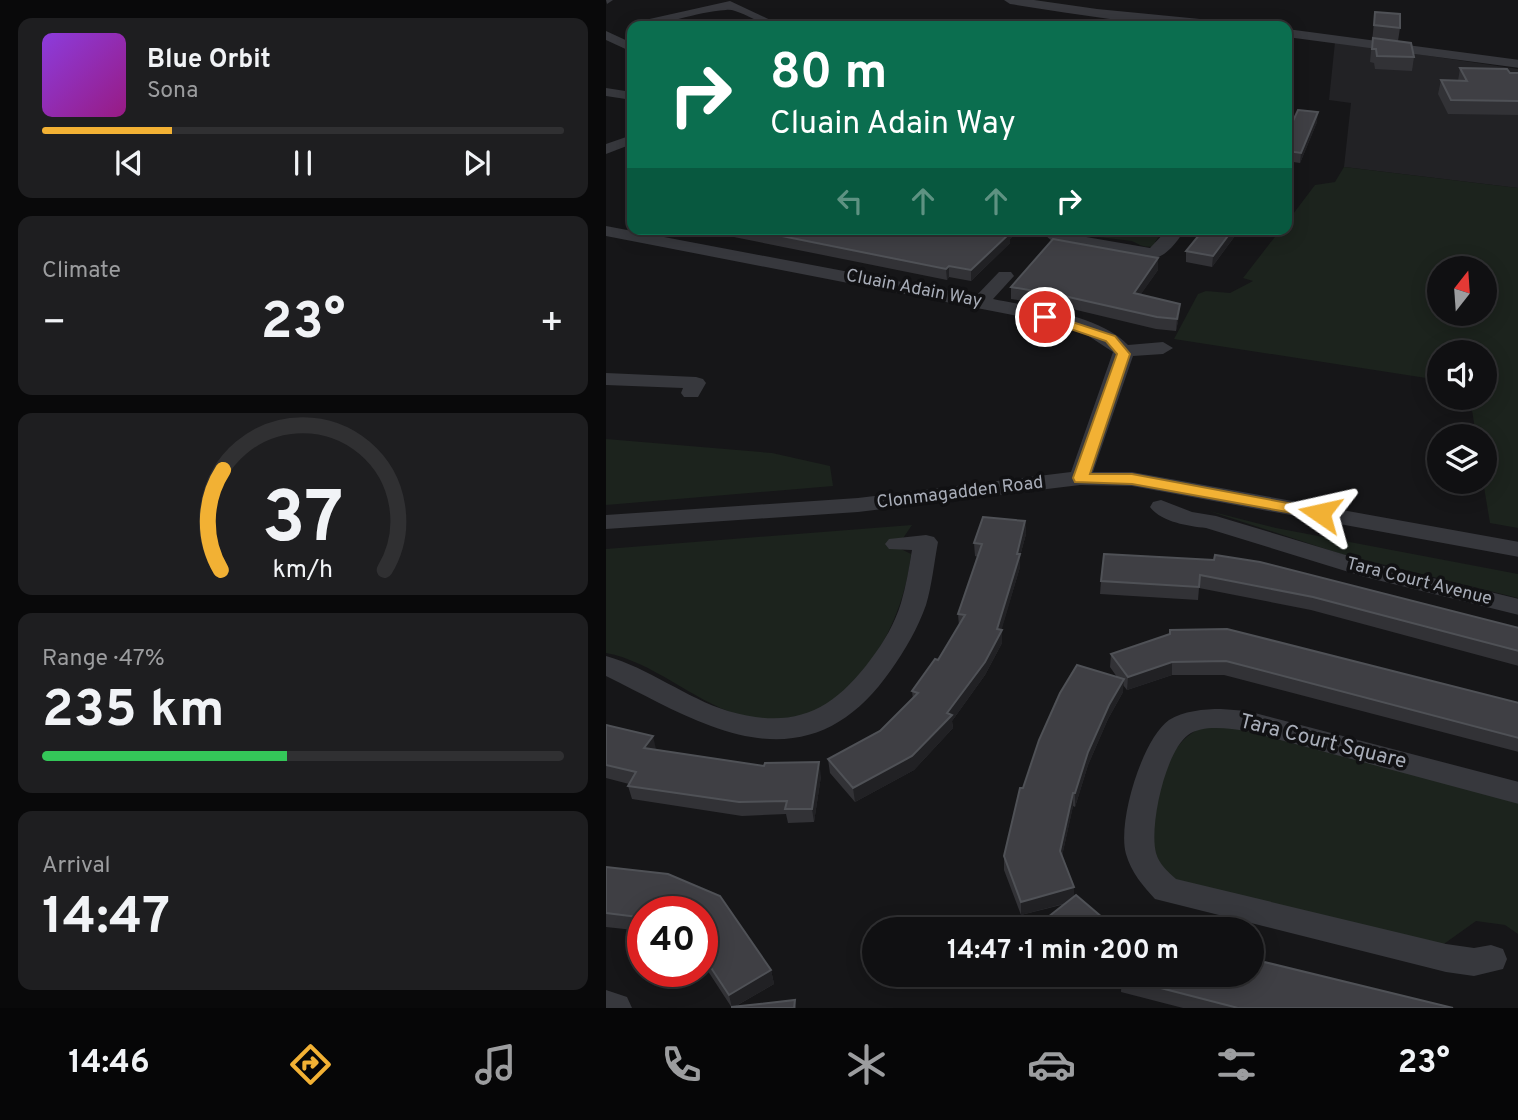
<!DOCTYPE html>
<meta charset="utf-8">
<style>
body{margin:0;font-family:Overpass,sans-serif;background:#1e1e20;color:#f1f3f6;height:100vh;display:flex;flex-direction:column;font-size:26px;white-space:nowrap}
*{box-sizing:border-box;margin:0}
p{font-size:23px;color:#9c9d9f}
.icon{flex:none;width:38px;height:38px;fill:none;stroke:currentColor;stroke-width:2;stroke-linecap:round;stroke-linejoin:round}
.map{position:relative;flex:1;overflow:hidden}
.sheet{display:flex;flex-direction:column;gap:18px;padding:18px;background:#09090a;width:606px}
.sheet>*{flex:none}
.banner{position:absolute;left:21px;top:21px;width:665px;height:214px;border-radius:14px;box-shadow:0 4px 18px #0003,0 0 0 2px #303032;background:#0b6e4f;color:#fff;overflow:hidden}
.needle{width:46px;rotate:17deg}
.controls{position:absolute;left:821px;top:256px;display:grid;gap:14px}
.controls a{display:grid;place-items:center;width:70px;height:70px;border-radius:50%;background:#101012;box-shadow:0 4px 18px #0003,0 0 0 2px #303032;font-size:35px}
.speed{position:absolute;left:21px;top:896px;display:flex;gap:14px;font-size:35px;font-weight:700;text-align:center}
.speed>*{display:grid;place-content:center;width:91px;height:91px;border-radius:50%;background:#101012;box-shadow:0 4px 18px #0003,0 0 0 2px #303032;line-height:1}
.speed .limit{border:10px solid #d22;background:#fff;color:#111}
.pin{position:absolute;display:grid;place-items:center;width:60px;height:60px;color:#fff;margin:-30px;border:4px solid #fff;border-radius:50%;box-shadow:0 2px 7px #0007}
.me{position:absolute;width:77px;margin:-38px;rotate:281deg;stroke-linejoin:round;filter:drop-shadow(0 0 5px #0008)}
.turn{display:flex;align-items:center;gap:24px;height:147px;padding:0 28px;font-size:32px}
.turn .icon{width:91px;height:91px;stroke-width:2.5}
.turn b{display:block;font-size:49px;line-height:60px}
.lanes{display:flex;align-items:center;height:66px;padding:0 28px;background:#0003;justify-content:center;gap:35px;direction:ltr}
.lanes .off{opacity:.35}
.big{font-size:52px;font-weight:700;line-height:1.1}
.sheet .widget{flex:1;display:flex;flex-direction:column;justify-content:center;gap:10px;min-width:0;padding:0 24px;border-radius:14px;background:#1e1e20}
.sheet .dial{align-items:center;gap:0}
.dial svg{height:182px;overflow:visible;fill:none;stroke:#303032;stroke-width:7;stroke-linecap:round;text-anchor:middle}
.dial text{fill:#f1f3f6;stroke:none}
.song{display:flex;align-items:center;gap:21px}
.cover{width:84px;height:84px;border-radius:10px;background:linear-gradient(135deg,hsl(270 70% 55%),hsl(310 70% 35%))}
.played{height:7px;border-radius:4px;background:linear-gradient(90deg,#f2b134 25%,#303032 25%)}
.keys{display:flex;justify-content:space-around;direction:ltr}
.heat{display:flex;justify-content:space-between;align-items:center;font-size:38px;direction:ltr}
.charge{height:10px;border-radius:5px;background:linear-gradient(90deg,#34c759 47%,#303032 0)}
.trip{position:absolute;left:256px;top:917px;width:402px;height:70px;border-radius:35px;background:#101012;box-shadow:0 4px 18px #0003,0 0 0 2px #303032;font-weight:700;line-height:70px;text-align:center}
.tab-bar{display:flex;height:112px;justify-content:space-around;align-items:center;background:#060607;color:#9c9d9f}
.tab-bar .icon{width:49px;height:49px}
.tab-bar .active{color:#f2b134}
.tab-bar b{font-size:32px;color:#f1f3f6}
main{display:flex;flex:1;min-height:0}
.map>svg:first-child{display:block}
.built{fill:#222225}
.green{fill:#1c231d;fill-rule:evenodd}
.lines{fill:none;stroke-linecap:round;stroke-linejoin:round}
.minor{fill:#37383d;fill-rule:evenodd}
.wall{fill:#323236}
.shaded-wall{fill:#212124}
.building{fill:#3f3f44;stroke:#4f5156;stroke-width:2}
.route{fill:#f2b134;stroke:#9d7322;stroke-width:2}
.labels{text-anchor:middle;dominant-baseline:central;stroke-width:7;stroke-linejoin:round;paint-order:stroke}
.street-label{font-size:18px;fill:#a8adb8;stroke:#111113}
.near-street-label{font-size:21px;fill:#a8adb8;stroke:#111113}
</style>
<main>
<section class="sheet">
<div class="widget">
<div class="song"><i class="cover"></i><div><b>Blue Orbit</b><p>Sona</p></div></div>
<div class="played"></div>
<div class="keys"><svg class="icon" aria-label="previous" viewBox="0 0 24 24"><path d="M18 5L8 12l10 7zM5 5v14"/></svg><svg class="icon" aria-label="pause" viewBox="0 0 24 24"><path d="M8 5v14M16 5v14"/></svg><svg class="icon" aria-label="next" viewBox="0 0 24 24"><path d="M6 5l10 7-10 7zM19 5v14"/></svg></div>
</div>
<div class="widget"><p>Climate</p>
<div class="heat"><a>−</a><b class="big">23°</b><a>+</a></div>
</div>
<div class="widget dial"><svg viewBox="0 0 100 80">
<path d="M14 69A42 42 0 1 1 86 69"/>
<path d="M14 69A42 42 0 0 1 15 25" stroke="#f2b134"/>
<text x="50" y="56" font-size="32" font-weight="700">37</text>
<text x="50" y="72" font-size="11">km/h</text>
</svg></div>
<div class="widget"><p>Range · 47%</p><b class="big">235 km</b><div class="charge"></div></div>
<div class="widget"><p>Arrival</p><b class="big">14:47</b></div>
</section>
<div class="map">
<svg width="913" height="1008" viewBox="0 0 913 1008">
<rect width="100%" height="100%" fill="#161618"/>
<!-- built -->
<polygon class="built" points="729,42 912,69 912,188 738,167 745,103 723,100"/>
<!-- green -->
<g class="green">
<path d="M738 167 912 188V528L884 523 877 481 878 436H870L864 397H878V352H833V380L568 339 592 294 600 291 624 293 647 281 637 278 675 229H681V222L709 185 729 182ZM833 268H878V313H833Z"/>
<path d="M455 229H558L549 242 552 245C542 249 535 246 526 241L459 233Z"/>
<polygon points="0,439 166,453 224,466 227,486 0,505"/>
<polygon points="603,511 670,528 912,574 912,598 735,554"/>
<path d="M306 525 291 547 305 554C296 640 229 747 130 714 87 700 45 661 0 653V549Z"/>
<path d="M596 727 640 728 912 803V934L899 925 870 921 835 946 569 882C564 876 555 869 551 861 539 836 555 770 570 749 577 739 585 733 596 727Z"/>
</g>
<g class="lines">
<!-- minor -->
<g class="minor">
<polygon points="0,0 7,0 1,4"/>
<path d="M398 0H428L491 9 625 22 631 26C556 30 478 15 404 4Z"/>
<path d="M124 1 177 26C153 27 134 8 120 10 88 12 59 26 26 26V29L24 26 30 22Z"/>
<polygon points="681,29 913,60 913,68 681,37"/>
<polygon points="0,31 26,43 26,52 0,40"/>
<polygon points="0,88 26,92 26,100 0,96"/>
<polygon points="26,135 26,144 0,154 0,144"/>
<path d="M0 226 370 296 393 272H405L408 276 387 299C427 307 493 315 522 345L557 342 567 348 557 354 527 356 487 472H526L913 542V557L526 486 474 485 252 512 0 529V515L252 498 465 472 507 352 478 333 438 321 0 236Z"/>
<path d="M432 229H452L457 233 544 248 562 229H579C571 242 562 255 547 259L446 241Z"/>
<polygon points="0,373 90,377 97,379 100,383 92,397 78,397 75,393 77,388 0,385"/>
<path d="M555 500 586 512 610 516 773 565 913 599V615L759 577 600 528C582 526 555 522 544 507L547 502Z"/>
<path d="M320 535 328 537 332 542C328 563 326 585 320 605 312 628 299 650 285 670 239 736 183 755 105 726 69 713 35 693 0 676V656C43 668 80 698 122 711 187 730 226 712 265 659 278 642 289 623 295 603 300 586 303 568 306 550L283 549 279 544 283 539Z"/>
<path d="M615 709 641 711 913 782V804L641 731C623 729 598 724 582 735 559 752 543 827 550 853 553 864 562 872 570 879L840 944 868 948 885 945 897 949 901 959 897 969 868 976 840 972 549 899C537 886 525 872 520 854 511 823 536 739 563 720 577 711 598 709 615 709Z"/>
<polygon points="0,990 21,997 26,1008 0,1008"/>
</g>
</g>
<!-- wall -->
<g class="wall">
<polygon points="769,12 794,28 792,41 808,57 806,71 769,69 768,63 764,62"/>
<polygon points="854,68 913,73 913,115 842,114 832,94 835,80 852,81"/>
<polygon points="711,122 694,163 681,161 681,134"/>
<polygon points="102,229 408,229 408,235 404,239 404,243 365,281 343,277 341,280 103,232"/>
<polygon points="634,229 606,267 580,262 580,251"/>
<polygon points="552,270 534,295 574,304 573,316 570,331 550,329 458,307 405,299 405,287"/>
<polygon points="419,521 420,534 414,556 414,567 395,630 396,643 379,675 346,721 347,728 308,770 249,802 224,773 222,759 274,731 307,699 306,691 332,660 353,626 352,614 372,557 369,556 368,543"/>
<polygon points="498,554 913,628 913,666 705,610 593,588 592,600 494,594 495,581"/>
<polygon points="564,630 913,703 913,752 618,675 566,675 521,690 517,685 517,692 502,719 482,765 469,807 467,806 456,856 468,887 468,896 510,929 428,929 428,928 459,904 415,915 398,870 398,856 417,788 511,677 504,667 505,654 564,634"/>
<polygon points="0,725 50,749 50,750 215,776 208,822 182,823 180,814 136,816 26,799 22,786 23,784 0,778"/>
<polygon points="0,867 62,874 114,896 165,970 168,984 130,1006 189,1000 190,1008 126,1008 96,962 96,912 37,912 37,931 0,927"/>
<polygon points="516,978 847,1008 577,1008 515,992"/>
</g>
<!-- shaded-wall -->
<g class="shaded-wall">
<polygon points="712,112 711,122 694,163 695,153"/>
<polygon points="403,229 408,229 408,235 404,239 404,243 365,281 365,270"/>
<polygon points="627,229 634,229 606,267 607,256"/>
<polygon points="552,258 552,270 528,304 528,293"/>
<polygon points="343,266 343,277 341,280 340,269"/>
<polygon points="574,304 573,316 570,331 571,319"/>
<polygon points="419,521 420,534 414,556 414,567 395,632 396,630 396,643 379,675 346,721 347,728 308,770 249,802 247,788 391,629"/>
<polygon points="566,662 566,675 521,690 522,677"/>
<polygon points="518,679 517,692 502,719 482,765 469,807 469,793 482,752 503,705"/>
<polygon points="47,736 50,749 42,762 38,748"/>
<polygon points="213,762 215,776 208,822 206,809"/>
<polygon points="467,793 467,806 454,865 454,851"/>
<polygon points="468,887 468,901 415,915 415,902"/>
<polygon points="165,970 168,984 126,1008 123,995"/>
</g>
<!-- building -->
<g class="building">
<polygon points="769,12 794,14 794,28 768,25"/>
<polygon points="767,38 805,43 808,57 771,56 770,49 766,49"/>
<polygon points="854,68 901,69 904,73 913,73 913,101 845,100 835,80 861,81"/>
<polygon points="692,110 712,112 695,153 681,151 681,134"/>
<polygon points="141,229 403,229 400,232 404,233 365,270 343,266 340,269"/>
<polygon points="598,229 627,229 607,256 580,251"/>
<polygon points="447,239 552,258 528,293 574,304 571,319 551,317 458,296 405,287"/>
<polygon points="377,517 419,521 411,554 414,554 391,629 396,630 379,662 341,713 346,715 306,756 247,788 222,759 274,731 312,693 306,691 329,659 332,660 359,615 352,614 376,544 368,543"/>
<polygon points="498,554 608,560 609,555 654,562 913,628 913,651 707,597 594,575 593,587 495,581"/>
<polygon points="621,629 913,703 913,738 620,661 566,662 522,677 505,654 564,634 564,630"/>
<polygon points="471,665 518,679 503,705 482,752 469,793 467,793 454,851 468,887 415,902 398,856 414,788 417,788 433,740 454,693"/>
<polygon points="0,725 47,736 38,748 158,766 159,763 213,762 206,809 179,809 181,801 133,802 22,786 30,772 0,765"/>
<polygon points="0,867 62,874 114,896 165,970 123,995 96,954 96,912 37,912 37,919 32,917 0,913"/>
<polygon points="470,895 510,929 430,929 428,928"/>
<polygon points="646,959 847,1008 632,1008 516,978 517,975 646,975"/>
<polygon points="189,1000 188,1008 126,1008 126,1007"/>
</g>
<!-- route -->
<polygon class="route" points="439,313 509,336 524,354 484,474 526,474 714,509 720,510 722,513 720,517 714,518 526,484 469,482 467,478 511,354 500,341 435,319 433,317"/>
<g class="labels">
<!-- street labels -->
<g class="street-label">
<text transform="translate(308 289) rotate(11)">Cluain Adain Way</text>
<text transform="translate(354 493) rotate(-7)">Clonmagadden Road</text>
<text transform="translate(813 582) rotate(14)">Tara Court Avenue</text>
</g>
<!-- near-street labels -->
<g class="near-street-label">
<text transform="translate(717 742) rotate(14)">Tara Court Square</text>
</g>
</g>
</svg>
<div class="controls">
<a><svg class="needle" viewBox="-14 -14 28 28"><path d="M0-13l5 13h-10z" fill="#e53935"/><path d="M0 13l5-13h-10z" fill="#9c9d9f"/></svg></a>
<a><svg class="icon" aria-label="sound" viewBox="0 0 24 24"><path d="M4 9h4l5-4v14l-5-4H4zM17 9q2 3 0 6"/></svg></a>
<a><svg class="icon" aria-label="layers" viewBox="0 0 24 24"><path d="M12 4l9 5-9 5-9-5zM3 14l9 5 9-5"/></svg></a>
</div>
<div class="speed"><div class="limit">40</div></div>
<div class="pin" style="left:439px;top:317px;background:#d93025"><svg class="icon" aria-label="arrive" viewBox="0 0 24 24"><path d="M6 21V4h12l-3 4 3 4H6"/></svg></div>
<svg class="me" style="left:714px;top:513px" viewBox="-20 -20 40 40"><path d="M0-17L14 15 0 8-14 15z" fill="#f2b134" stroke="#fff" stroke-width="4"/></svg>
<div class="trip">14:47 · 1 min · 200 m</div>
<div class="banner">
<div class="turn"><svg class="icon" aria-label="right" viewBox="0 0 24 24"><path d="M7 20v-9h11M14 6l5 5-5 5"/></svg><div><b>80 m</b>Cluain Adain Way</div></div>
<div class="lanes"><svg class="icon off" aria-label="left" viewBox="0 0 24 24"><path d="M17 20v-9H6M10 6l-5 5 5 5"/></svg><svg class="icon off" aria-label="ahead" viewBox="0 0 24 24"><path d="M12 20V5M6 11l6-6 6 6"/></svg><svg class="icon off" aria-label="ahead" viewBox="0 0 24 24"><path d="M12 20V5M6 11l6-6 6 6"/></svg><svg class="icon" aria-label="right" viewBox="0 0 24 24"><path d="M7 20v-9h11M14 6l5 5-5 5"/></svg></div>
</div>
</div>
</main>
<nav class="tab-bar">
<b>14:46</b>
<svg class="icon active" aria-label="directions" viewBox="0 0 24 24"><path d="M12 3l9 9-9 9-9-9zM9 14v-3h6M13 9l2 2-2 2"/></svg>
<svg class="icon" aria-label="music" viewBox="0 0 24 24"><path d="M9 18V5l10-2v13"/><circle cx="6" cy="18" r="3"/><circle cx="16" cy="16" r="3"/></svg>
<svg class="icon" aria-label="phone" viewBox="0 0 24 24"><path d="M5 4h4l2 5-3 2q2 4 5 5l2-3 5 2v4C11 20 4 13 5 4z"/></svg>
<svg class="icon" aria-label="climate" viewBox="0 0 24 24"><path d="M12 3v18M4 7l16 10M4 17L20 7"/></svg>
<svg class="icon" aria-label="car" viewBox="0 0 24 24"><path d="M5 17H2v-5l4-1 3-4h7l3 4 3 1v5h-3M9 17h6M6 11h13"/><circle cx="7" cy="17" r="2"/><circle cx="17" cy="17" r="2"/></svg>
<svg class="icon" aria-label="filters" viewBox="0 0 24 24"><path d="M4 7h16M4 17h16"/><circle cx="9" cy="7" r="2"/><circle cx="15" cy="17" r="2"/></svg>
<b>23°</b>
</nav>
